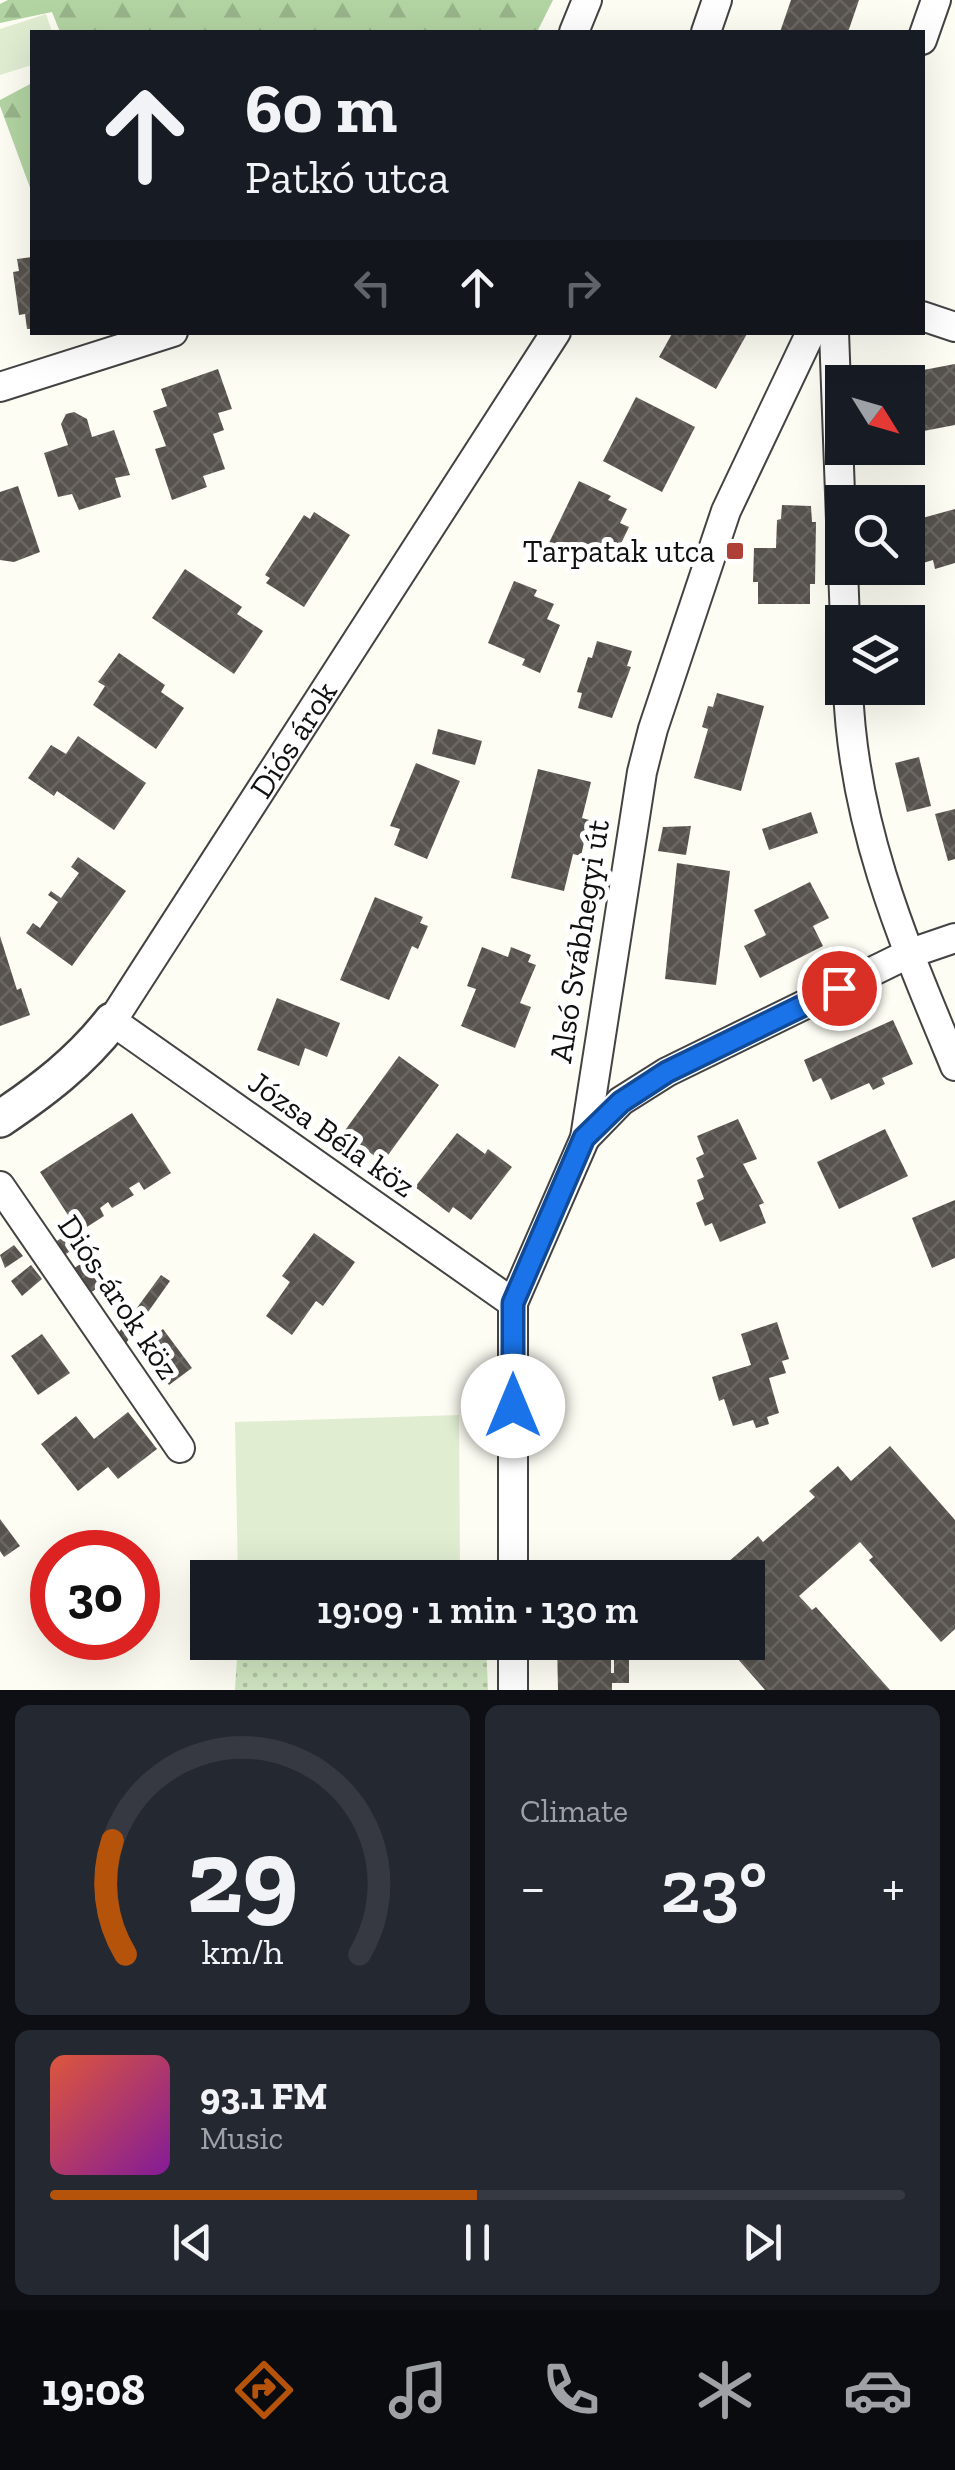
<!DOCTYPE html>
<meta charset="utf-8">
<style>
body{margin:0;font-family:"Zilla Slab",serif;background:#242831;color:#f1f3f6;height:100vh;display:flex;flex-direction:column;font-size:38px;white-space:nowrap}
*{box-sizing:border-box;margin:0}
p{font-size:32px;color:#9ea1a6}
.icon{flex:none;width:55px;height:55px;fill:none;stroke:currentColor;stroke-width:2;stroke-linecap:round;stroke-linejoin:round}
.map{position:relative;height:1690px;overflow:hidden}
.sheet{display:flex;flex-direction:column;gap:15px;padding:15px;background:#0d0f14;flex:1}
.sheet>*{flex:none}
.top-card{position:absolute;left:30px;top:30px;width:895px;height:305px;border-radius:0px;box-shadow:0 10px 40px #0002;background:#171b24;color:#f1f3f6;overflow:hidden}
.needle{width:65px;rotate:127deg}
.buttons{position:absolute;left:825px;top:365px;display:grid;gap:20px}
.buttons a{display:grid;place-items:center;width:100px;height:100px;border-radius:0px;background:#171b24;box-shadow:0 10px 40px #0002;font-size:50px}
.speed{position:absolute;left:30px;top:1530px;display:flex;gap:20px;font-size:50px;font-weight:700;text-align:center}
.speed>*{display:grid;place-content:center;width:130px;height:130px;border-radius:50%;background:#171b24;box-shadow:0 10px 40px #0002;line-height:1}
.speed .limit{border:15px solid #d22;background:#fff;color:#111}
.pin{position:absolute;display:grid;place-items:center;width:85px;height:85px;color:#fff;margin:-42px;border:5px solid #fff;border-radius:50%;box-shadow:0 2px 10px #0007}
.me{position:absolute;width:110px;margin:-55px;rotate:0deg;stroke-linejoin:round;filter:drop-shadow(0 0 8px #0008)}
.turn{display:flex;align-items:center;gap:35px;height:210px;padding:0 50px;font-size:45px}
.turn .icon{width:130px;height:130px;stroke-width:2.5}
.turn b{display:block;font-size:70px;line-height:85px}
.lanes{display:flex;align-items:center;height:95px;padding:0 50px;background:#0003;justify-content:center;gap:50px;direction:ltr}
.lanes .off{opacity:.35}
.big{font-size:75px;font-weight:600;line-height:1.1}
.sheet .tile{flex:1;display:flex;flex-direction:column;justify-content:center;gap:15px;min-width:0;padding:0 35px;border-radius:15px;background:#242831}
.sheet .dial{align-items:center;gap:0}
.dial svg{height:260px;overflow:visible;fill:none;stroke:#363941;stroke-width:7;stroke-linecap:round;text-anchor:middle}
.dial text{fill:#f1f3f6;stroke:none}
.song{display:flex;align-items:center;gap:30px}
.cover{width:120px;height:120px;border-radius:15px;background:linear-gradient(135deg,hsl(10 70% 55%),hsl(290 70% 35%))}
.played{height:10px;border-radius:5px;background:linear-gradient(90deg,#b45309 50%,#363941 50%)}
.keys{display:flex;justify-content:space-around;direction:ltr}
.heat{display:flex;justify-content:space-between;align-items:center;font-size:55px;direction:ltr}
.sheet .tiles{flex:1;display:grid;gap:15px;grid-template-columns:1fr 1fr}
.tile:last-child{grid-column:span 2}
.trip{position:absolute;left:190px;top:1560px;width:575px;height:100px;border-radius:0px;background:#171b24;box-shadow:0 10px 40px #0002;font-weight:600;line-height:100px;text-align:center}
.menu{display:flex;height:160px;justify-content:space-around;align-items:center;background:#090b0e;color:#9ea1a6}
.menu .icon{width:70px;height:70px}
.menu .selected{color:#b45309}
.menu b{font-size:45px;color:#f1f3f6}
.map>svg:first-child{display:block}
.grass{fill:url(#grass-dots)}
.forest{fill:url(#forest-firs)}
.pitch{fill:#e0edd1}
.building{fill:url(#building-cross-hatch)}
.lines{fill:none;stroke-linecap:round;stroke-linejoin:round}
.minor-casing{stroke:#434343;stroke-width:32}
.tertiary-casing{stroke:#434343;stroke-width:40}
.minor{stroke:#fff;stroke-width:28}
.tertiary{stroke:#fff;stroke-width:35}
.route-casing{stroke:#114b97;stroke-width:25}
.route{stroke:#1a73e8;stroke-width:18}
.poi-dot{fill:#af4038;stroke:#fff;stroke-width:4}
.labels{text-anchor:middle;dominant-baseline:central;stroke-width:10;stroke-linejoin:round;paint-order:stroke}
.poi-label{font-size:32px;fill:#101010;stroke:#fff;text-anchor:end}
.street-label{font-size:32px;fill:#101010;stroke:#fff}
</style>
<div class="map">
<svg width="955" height="1690" viewBox="0 0 955 1690">
<defs>
<pattern id="grass-dots" width="8" height="8" patternUnits="userSpaceOnUse" patternTransform="scale(2.5)"><rect width="8" height="8" fill="#cfe5c0"/><path d="M2 2h.1M6 6h.1" fill="none" stroke="#b1c3a4" stroke-width="1.8" stroke-linecap="round"/></pattern>
<pattern id="forest-firs" width="22" height="20" patternUnits="userSpaceOnUse" patternTransform="scale(2.5)"><rect width="22" height="20" fill="#b2d3a2"/><path d="M5 1l3.5 6h-7zM16 11l3.5 6h-7z" fill="#98b48a"/></pattern>
<pattern id="building-cross-hatch" width="8" height="8" patternUnits="userSpaceOnUse" patternTransform="scale(2.5)"><rect width="8" height="8" fill="#57524d"/><path d="M0 0l8 8M0 8l8-8" fill="none" stroke="#6a6662"/></pattern>
</defs>
<rect width="100%" height="100%" fill="#fdfdf4"/>
<!-- grass -->
<polygon class="grass" points="238,1643 486,1643 488,1690 235,1690"/>
<!-- forest -->
<g class="forest">
<polygon points="8,0 553,0 537,32 60,32 52,12 0,23 0,4"/>
<polygon points="32,83 32,193 0,106 0,100"/>
</g>
<!-- pitch -->
<g class="pitch">
<polygon points="46,14 52,32 32,32 32,65 0,75 0,29"/>
<polygon points="459,1415 460,1577 238,1577 235,1422"/>
</g>
<!-- building -->
<g class="building">
<polygon points="791,0 859,0 848,32 780,32"/>
<polygon points="32,257 32,329 27,329 25,314 19,315 13,272 19,271 17,259"/>
<polygon points="673,332 748,332 716,389 659,357"/>
<polygon points="955,364 955,425 913,433 908,401 924,397 918,371"/>
<polygon points="218,369 232,409 218,413 224,430 213,434 225,469 203,476 207,487 172,500 155,449 166,446 153,411 167,406 161,389"/>
<polygon points="636,397 695,427 662,492 603,461"/>
<polygon points="74,412 87,419 92,437 114,430 130,475 115,478 121,497 79,510 72,494 58,497 44,453 68,445 61,424 66,414"/>
<polygon points="579,481 611,496 608,500 627,509 620,523 629,527 614,558 604,553 598,566 582,558 579,563 547,547"/>
<polygon points="18,486 40,552 14,562 0,560 0,492"/>
<polygon points="782,505 811,506 812,522 816,522 815,584 810,584 810,604 758,604 758,582 753,582 754,548 776,548 777,520 781,519"/>
<polygon points="955,509 955,563 935,569 933,560 913,566 908,546 908,522"/>
<polygon points="314,512 350,535 304,607 266,583 270,578 265,575 304,515 310,519"/>
<polygon points="185,569 242,607 237,614 263,631 234,674 152,618"/>
<polygon points="514,581 537,590 534,596 554,604 547,619 560,625 540,673 522,665 525,659 488,643"/>
<polygon points="597,641 632,651 627,666 631,667 612,718 578,708 582,693 577,692 588,657 592,658"/>
<polygon points="119,653 165,685 161,692 184,708 156,749 93,705 105,686 98,682"/>
<polygon points="717,693 764,706 741,791 694,778 708,729 702,727 708,706 713,707"/>
<polygon points="438,729 482,741 475,765 432,754"/>
<polygon points="78,736 146,783 114,830 57,791 54,796 28,778 51,745 66,754"/>
<polygon points="919,757 931,806 907,812 895,763"/>
<polygon points="416,763 460,781 427,859 394,845 400,829 390,826"/>
<polygon points="538,769 591,782 582,818 589,820 581,856 573,854 564,891 511,878"/>
<polygon points="955,809 955,859 948,861 935,814"/>
<polygon points="811,812 818,833 769,850 762,829"/>
<polygon points="691,826 686,855 658,851 663,827"/>
<polygon points="78,857 126,891 72,966 26,933 33,923 40,928 58,902 48,895 51,891 61,898 79,873 71,867"/>
<polygon points="677,863 730,871 716,985 665,979"/>
<polygon points="810,882 829,918 813,926 823,946 760,978 744,946 766,935 754,910"/>
<polygon points="375,897 423,917 420,923 428,926 418,949 412,946 389,1000 340,980"/>
<polygon points="0,936 17,990 21,988 30,1015 0,1026"/>
<polygon points="482,947 508,957 511,947 531,955 528,962 536,965 520,1003 531,1007 515,1048 461,1026 476,989 467,986"/>
<polygon points="277,998 340,1023 327,1057 305,1048 299,1066 257,1050"/>
<polygon points="893,1020 913,1064 882,1078 885,1084 873,1090 869,1083 831,1100 821,1078 813,1082 804,1060"/>
<polygon points="399,1056 439,1085 383,1162 343,1133"/>
<polygon points="132,1113 171,1173 144,1190 139,1182 129,1188 134,1195 112,1208 108,1202 100,1208 104,1216 79,1232 40,1172"/>
<polygon points="738,1119 757,1159 743,1164 764,1203 759,1205 766,1223 720,1242 712,1223 705,1226 696,1203 704,1199 697,1180 704,1177 696,1158 704,1154 697,1136"/>
<polygon points="885,1129 908,1176 839,1209 817,1162"/>
<polygon points="457,1133 485,1154 488,1149 512,1167 471,1220 453,1207 449,1213 415,1187"/>
<polygon points="955,1200 955,1258 932,1268 912,1218"/>
<polygon points="71,1232 80,1245 58,1259 49,1246"/>
<polygon points="314,1233 355,1262 323,1306 316,1301 292,1335 266,1316 290,1282 282,1276"/>
<polygon points="14,1245 23,1256 5,1268 0,1255"/>
<polygon points="93,1256 108,1281 87,1295 71,1270"/>
<polygon points="31,1265 42,1279 22,1296 11,1281"/>
<polygon points="161,1275 170,1281 124,1346 114,1339"/>
<polygon points="777,1322 789,1359 782,1361 786,1373 769,1378 779,1413 767,1417 769,1424 756,1428 753,1420 733,1426 724,1399 719,1401 712,1377 751,1365 741,1334"/>
<polygon points="163,1329 192,1368 169,1385 140,1346"/>
<polygon points="42,1334 70,1373 38,1395 11,1356"/>
<polygon points="128,1412 157,1449 118,1479 108,1467 78,1491 41,1444 76,1416 94,1439"/>
<polygon points="890,1446 955,1520 955,1629 941,1642 869,1560 873,1557 860,1542 799,1596 812,1610 816,1607 890,1690 765,1690 723,1642 748,1642 748,1578 740,1578 727,1563 758,1536 763,1542 815,1497 809,1491 838,1466 851,1481"/>
<polygon points="0,1519 20,1546 4,1557 0,1551"/>
<polygon points="557,1642 611,1642 611,1673 614,1673 614,1656 629,1656 629,1683 612,1683 612,1690 558,1690"/>
</g>
<g class="lines">
<!-- minor casing -->
<g class="minor-casing">
<g id="minor">
<polyline points="574,32 587,0"/>
<polyline points="706,32 717,0"/>
<polyline points="922,40 936,0"/>
<polyline points="922,316 955,327"/>
<polyline points="834,332 842,547"/>
<polyline points="0,387 173,332"/>
<polyline points="843,568 845,622"/>
<path d="M848 688C853 826 903 941 955 1066"/>
<polyline points="585,1138 621,1101 667,1072 908,954 955,938"/>
<polyline points="0,1186 180,1448"/>
<path id="s1" d="M513 1303 112 1021 556 332"/>
<polyline points="513,1578 513,1303 585,1138 642,772 653,729 726,511 811,332"/>
<polyline points="513,1690 513,1642"/>
</g>
</g>
<!-- tertiary casing -->
<g class="tertiary-casing">
<path id="tertiary" d="M0 1119C43 1090 80 1062 112 1021"/>
</g>
<!-- minor -->
<use href="#minor" class="minor"/>
<!-- tertiary -->
<use href="#tertiary" class="tertiary"/>
</g>
<g class="lines">
<!-- route casing -->
<g class="route-casing">
<polyline id="route" points="513,1406 513,1303 584,1138 621,1102 667,1072 839,988"/>
</g>
<!-- route -->
<use href="#route" class="route"/>
</g>
<!-- markers -->
<rect class="poi-dot" x="725" y="541" width="20" height="20" rx="5"/>
<g class="labels">
<!-- poi labels -->
<g class="poi-label">
<text x="715" y="551">Tarpatak utca</text>
</g>
<!-- street labels -->
<g class="street-label">
<text stroke="none"><textPath href="#s1" startOffset="825">Diós árok</textPath></text>
<text transform="translate(579 941) rotate(-81)">Alsó Svábhegyi út</text>
<text transform="translate(332 1134) rotate(35)">Józsa Béla köz</text>
<text transform="translate(119 1297) rotate(56)">Diós-árok köz</text>
</g>
</g>
</svg>
<div class="buttons">
<a><svg class="needle" viewBox="-14 -14 28 28"><path d="M0-13l5 13h-10z" fill="#e53935"/><path d="M0 13l5-13h-10z" fill="#9ea1a6"/></svg></a>
<a><svg class="icon" aria-label="search" viewBox="0 0 24 24"><circle cx="10" cy="10" r="6"/><path d="M15 15l6 6"/></svg></a>
<a><svg class="icon" aria-label="layers" viewBox="0 0 24 24"><path d="M12 4l9 5-9 5-9-5zM3 14l9 5 9-5"/></svg></a>
</div>
<div class="speed"><div class="limit">30</div></div>
<div class="pin" style="left:839px;top:988px;background:#d93025"><svg class="icon" aria-label="arrive" viewBox="0 0 24 24"><path d="M6 21V4h12l-3 4 3 4H6"/></svg></div>
<svg class="me" style="left:513px;top:1406px" viewBox="-20 -20 40 40"><circle r="19" fill="#fff"/><path d="M0-13L10 11 0 6-10 11z" fill="#1a73e8"/></svg>
<div class="trip">19:09 · 1 min · 130 m</div>
<div class="top-card">
<div class="turn"><svg class="icon" aria-label="ahead" viewBox="0 0 24 24"><path d="M12 20V5M6 11l6-6 6 6"/></svg><div><b>60 m</b>Patkó utca</div></div>
<div class="lanes"><svg class="icon off" aria-label="left" viewBox="0 0 24 24"><path d="M17 20v-9H6M10 6l-5 5 5 5"/></svg><svg class="icon" aria-label="ahead" viewBox="0 0 24 24"><path d="M12 20V5M6 11l6-6 6 6"/></svg><svg class="icon off" aria-label="right" viewBox="0 0 24 24"><path d="M7 20v-9h11M14 6l5 5-5 5"/></svg></div>
</div>
</div>
<section class="sheet">
<div class="tiles">
<div class="tile dial"><svg viewBox="0 0 100 80">
<path d="M14 69A42 42 0 1 1 86 69"/>
<path d="M14 69A42 42 0 0 1 10 34" stroke="#b45309"/>
<text x="50" y="56" font-size="32" font-weight="700">29</text>
<text x="50" y="72" font-size="11">km/h</text>
</svg></div>
<div class="tile"><p>Climate</p>
<div class="heat"><a>−</a><b class="big">23°</b><a>+</a></div>
</div>
<div class="tile">
<div class="song"><i class="cover"></i><div><b>93.1 FM</b><p>Music</p></div></div>
<div class="played"></div>
<div class="keys"><svg class="icon" aria-label="previous" viewBox="0 0 24 24"><path d="M18 5L8 12l10 7zM5 5v14"/></svg><svg class="icon" aria-label="pause" viewBox="0 0 24 24"><path d="M8 5v14M16 5v14"/></svg><svg class="icon" aria-label="next" viewBox="0 0 24 24"><path d="M6 5l10 7-10 7zM19 5v14"/></svg></div>
</div>
</div>
</section>
<nav class="menu">
<b>19:08</b>
<svg class="icon selected" aria-label="directions" viewBox="0 0 24 24"><path d="M12 3l9 9-9 9-9-9zM9 14v-3h6M13 9l2 2-2 2"/></svg>
<svg class="icon" aria-label="music" viewBox="0 0 24 24"><path d="M9 18V5l10-2v13"/><circle cx="6" cy="18" r="3"/><circle cx="16" cy="16" r="3"/></svg>
<svg class="icon" aria-label="phone" viewBox="0 0 24 24"><path d="M5 4h4l2 5-3 2q2 4 5 5l2-3 5 2v4C11 20 4 13 5 4z"/></svg>
<svg class="icon" aria-label="climate" viewBox="0 0 24 24"><path d="M12 3v18M4 7l16 10M4 17L20 7"/></svg>
<svg class="icon" aria-label="car" viewBox="0 0 24 24"><path d="M5 17H2v-5l4-1 3-4h7l3 4 3 1v5h-3M9 17h6M6 11h13"/><circle cx="7" cy="17" r="2"/><circle cx="17" cy="17" r="2"/></svg>
</nav>
